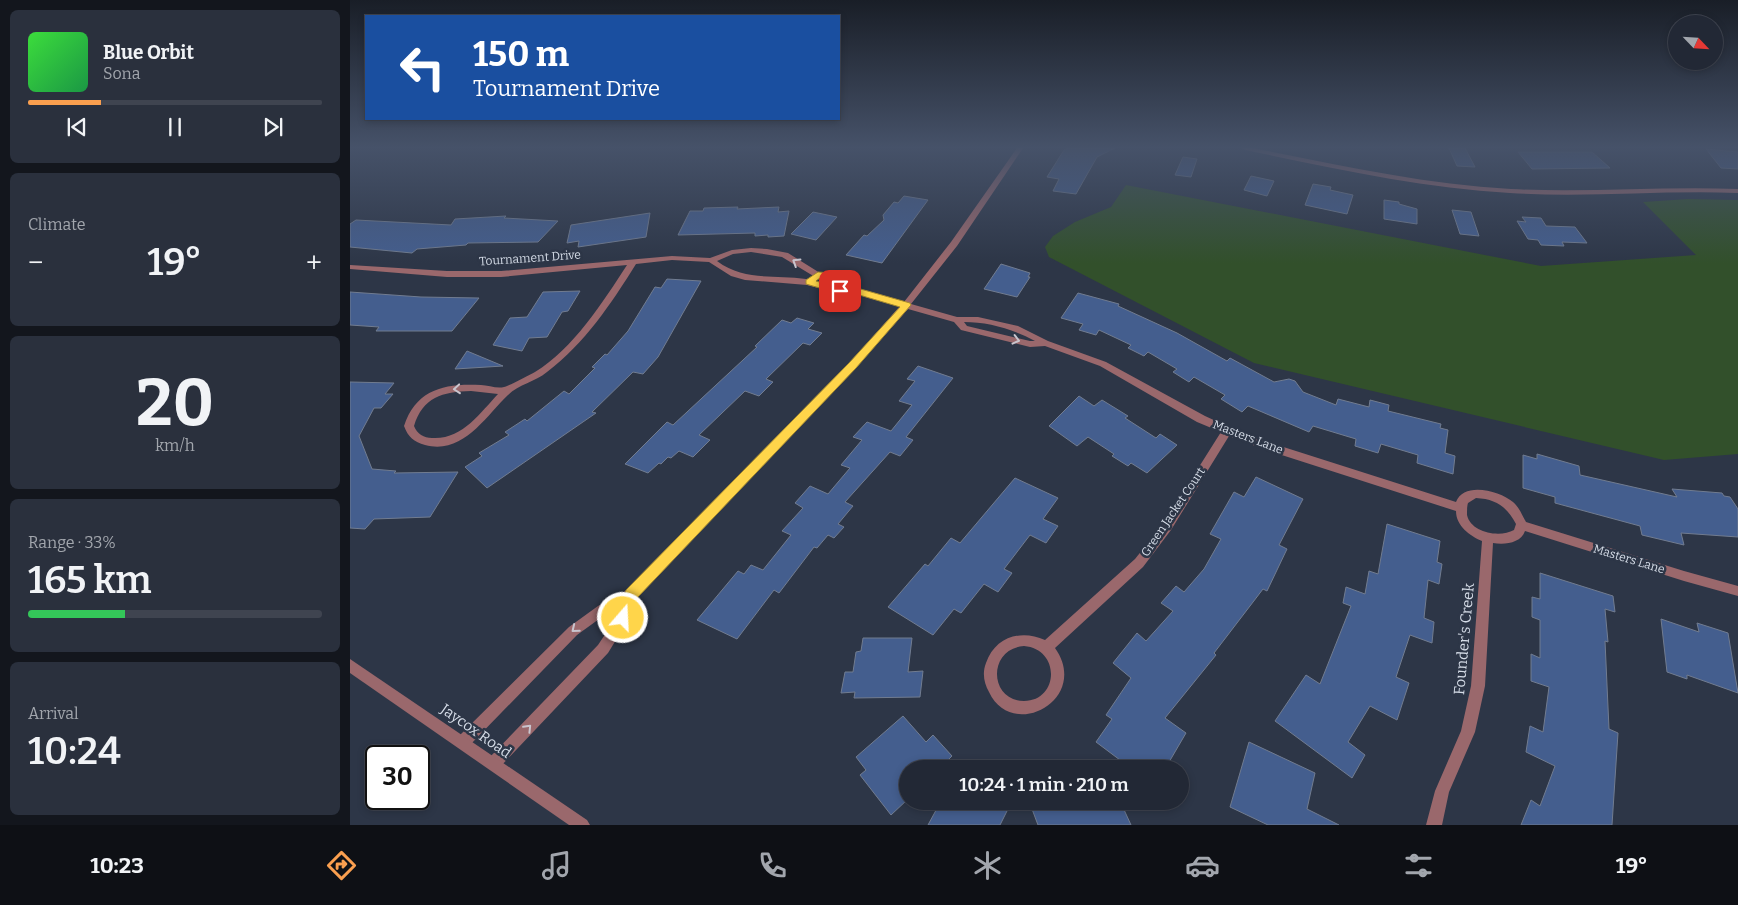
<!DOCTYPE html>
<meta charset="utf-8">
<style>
body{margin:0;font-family:Bitter,serif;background:#2a303d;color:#f1f3f6;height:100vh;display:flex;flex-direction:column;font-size:19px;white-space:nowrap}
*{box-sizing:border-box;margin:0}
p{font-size:16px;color:#a2a6ad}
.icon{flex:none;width:28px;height:28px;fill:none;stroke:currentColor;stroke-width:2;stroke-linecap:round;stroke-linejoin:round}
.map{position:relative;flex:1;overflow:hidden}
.drawer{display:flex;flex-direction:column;gap:10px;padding:10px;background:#13161d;width:350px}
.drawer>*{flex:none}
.top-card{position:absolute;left:15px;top:15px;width:475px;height:105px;border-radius:0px;box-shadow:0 2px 8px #0003,0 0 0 1px #3f4450;background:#1a4fa0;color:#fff;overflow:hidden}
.needle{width:32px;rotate:115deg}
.tools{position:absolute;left:1318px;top:15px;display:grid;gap:10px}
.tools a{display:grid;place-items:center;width:55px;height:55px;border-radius:50%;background:#222835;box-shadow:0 2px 8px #0003,0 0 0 1px #3f4450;font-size:25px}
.speed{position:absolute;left:15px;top:745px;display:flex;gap:10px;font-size:25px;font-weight:700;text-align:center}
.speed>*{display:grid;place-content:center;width:65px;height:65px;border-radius:50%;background:#222835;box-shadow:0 2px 8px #0003,0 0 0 1px #3f4450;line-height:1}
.speed .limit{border:2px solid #111;border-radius:8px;background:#fff;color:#111}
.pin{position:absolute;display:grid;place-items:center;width:42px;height:42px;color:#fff;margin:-21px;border-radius:10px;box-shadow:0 2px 8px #0006}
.me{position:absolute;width:55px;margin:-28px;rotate:19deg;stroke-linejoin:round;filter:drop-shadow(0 0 4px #0008)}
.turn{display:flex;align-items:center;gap:18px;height:105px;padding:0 25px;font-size:22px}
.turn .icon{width:65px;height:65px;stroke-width:2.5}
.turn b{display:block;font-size:35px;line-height:42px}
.big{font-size:38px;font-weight:600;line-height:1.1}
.drawer .tile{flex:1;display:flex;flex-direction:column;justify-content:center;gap:8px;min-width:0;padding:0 18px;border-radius:8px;background:#2a303d}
.drawer .dial{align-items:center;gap:0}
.dial b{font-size:65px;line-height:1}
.song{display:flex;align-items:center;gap:15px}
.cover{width:60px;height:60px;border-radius:8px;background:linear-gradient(135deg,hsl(120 70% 55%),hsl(140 70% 35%))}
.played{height:5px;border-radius:2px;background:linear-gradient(90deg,#fa9f4f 25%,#3f4450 25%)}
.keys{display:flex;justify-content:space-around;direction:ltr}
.heat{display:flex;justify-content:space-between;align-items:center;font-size:28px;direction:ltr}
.charge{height:8px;border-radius:4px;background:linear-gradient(90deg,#34c759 33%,#3f4450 0)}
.trip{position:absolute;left:549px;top:760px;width:290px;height:50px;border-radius:25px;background:#222835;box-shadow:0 2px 8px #0003,0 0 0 1px #3f4450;font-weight:600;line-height:50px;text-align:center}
.tabs{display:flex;height:80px;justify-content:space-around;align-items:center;background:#0e1015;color:#a2a6ad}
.tabs .icon{width:35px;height:35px}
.tabs .selected{color:#fa9f4f}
.tabs b{font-size:22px;color:#f1f3f6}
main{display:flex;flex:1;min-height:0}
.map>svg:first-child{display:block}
.green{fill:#32502b}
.building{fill:#445e8e;stroke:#717c90}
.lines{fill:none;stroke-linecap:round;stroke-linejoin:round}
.minor{fill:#9a686c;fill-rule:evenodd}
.tertiary{fill:#9a686c;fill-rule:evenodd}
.oneway{stroke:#c9c5ce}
.route{fill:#ffd54a;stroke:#a68a30}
.labels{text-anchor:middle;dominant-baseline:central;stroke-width:5;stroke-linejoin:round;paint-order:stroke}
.street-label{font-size:12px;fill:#d5dce7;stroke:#2d3647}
.near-street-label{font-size:15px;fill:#d5dce7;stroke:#2d3647}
</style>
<main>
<section class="drawer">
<div class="tile">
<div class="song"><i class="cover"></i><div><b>Blue Orbit</b><p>Sona</p></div></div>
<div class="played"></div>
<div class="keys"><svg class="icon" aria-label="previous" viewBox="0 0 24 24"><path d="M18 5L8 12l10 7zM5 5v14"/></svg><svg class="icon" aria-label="pause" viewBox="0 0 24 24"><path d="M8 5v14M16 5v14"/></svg><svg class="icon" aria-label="next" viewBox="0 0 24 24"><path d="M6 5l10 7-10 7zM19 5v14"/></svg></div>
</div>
<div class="tile"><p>Climate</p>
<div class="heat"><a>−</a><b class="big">19°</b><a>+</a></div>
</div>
<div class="tile dial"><b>20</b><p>km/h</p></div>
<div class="tile"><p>Range · 33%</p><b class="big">165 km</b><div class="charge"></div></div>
<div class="tile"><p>Arrival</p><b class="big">10:24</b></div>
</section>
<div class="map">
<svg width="1388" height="825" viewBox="0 0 1388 825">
<rect width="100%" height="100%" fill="#2d3647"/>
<!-- green -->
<polygon class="green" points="776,185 1191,266 1346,255 1293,202 1338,199 1388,200 1388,454 1314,460 904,363 699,257 695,247 703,236 725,222 761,207"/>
<!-- building -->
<g class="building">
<polygon points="718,148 765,148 747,157 726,194 703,191 709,179 697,177 714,150"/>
<polygon points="1099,148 1115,148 1125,167 1107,166"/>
<polygon points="1356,149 1388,152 1388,169 1371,168"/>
<polygon points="1168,152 1242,152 1260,168 1182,169"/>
<polygon points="833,157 847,159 841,177 825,175"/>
<polygon points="901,176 924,181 917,196 894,190"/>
<polygon points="963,184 981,187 980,190 1003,195 997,214 955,205"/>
<polygon points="554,196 578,200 532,263 496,255 514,235 517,236 534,220 533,215 544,202 548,203"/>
<polygon points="1034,200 1049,202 1049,204 1067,209 1067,224 1034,219"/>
<polygon points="388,207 387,209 429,207 428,212 439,211 434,236 418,237 418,235 405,236 405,233 328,235 340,211 353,211 354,208"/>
<polygon points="1102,210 1121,212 1129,236 1110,234"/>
<polygon points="463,212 487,217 466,240 441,234"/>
<polygon points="300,213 296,237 228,247 229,241 217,243 221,225"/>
<polygon points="156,216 154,218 208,221 188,242 118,243 116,245 67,249 62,253 0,247 0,224 6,220 101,225 105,219"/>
<polygon points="1172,217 1191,218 1196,226 1225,227 1237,243 1212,242 1214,246 1191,245 1188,240 1178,239 1167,221 1176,222"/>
<polygon points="651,264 680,273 678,277 680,277 667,297 634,289"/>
<polygon points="317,279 351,281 308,357 293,374 283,372 242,412 246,413 137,488 115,467 132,456 129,453 159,435 155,432 175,419 177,421 214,391 219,394 245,368 242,367 255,354 257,355 278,331 305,287 311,288"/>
<polygon points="230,291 218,311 212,312 197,337 179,338 172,351 143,345 160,318 177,317 193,292"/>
<polygon points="0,292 71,297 129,298 102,331 26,331 29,327 0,325"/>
<polygon points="728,293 769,304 768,306 827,333 877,361 880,358 924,382 939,379 945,381 953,392 986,405 988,399 1019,407 1020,400 1039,405 1038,411 1091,424 1090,428 1098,430 1095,453 1105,456 1103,474 1067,463 1068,455 1031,444 1028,453 1005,446 1006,439 963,426 959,432 898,406 892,412 871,399 875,395 844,377 839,382 823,372 827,369 798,352 794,356 778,348 781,345 749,330 746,335 729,330 733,324 711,318"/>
<polygon points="447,318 464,323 458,329 472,333 460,345 453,343 416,379 423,382 409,396 395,391 349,435 360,440 343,457 329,451 321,458 318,457 311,464 309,463 298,473 275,464 317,422 323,425 407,347 405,346 432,320 441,323"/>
<polygon points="117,351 153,366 105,369"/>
<polygon points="568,366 603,378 556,437 563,440 550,456 540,452 495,502 503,506 488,524 494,527 484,538 478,535 467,548 464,547 429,593 424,590 387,639 347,620 388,571 394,574 401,565 413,570 441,535 432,531 453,508 445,503 460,486 478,494 500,468 491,465 512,440 503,437 517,422 541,431 562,405 549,401 565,381 557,379"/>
<polygon points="0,382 44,383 35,394 43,394 31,408 24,408 9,436 22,469 46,471 44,473 108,472 80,517 24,519 15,529 0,528"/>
<polygon points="729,396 744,406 752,400 778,416 775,418 806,438 810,434 827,445 797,473 781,463 778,466 762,456 764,454 738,437 727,446 699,426"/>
<polygon points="1187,454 1229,466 1230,475 1327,497 1322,489 1372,493 1374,496 1380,497 1388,509 1388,537 1331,533 1334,545 1292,535 1290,526 1205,503 1205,497 1173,488 1173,455 1187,459"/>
<polygon points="906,477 953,499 929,545 937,549 917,591 913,589 864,653 866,655 815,718 836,733 815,769 782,769 746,742 762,719 756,715 781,678 763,663 787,633 796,641 823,611 811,603 826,586 834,592 854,569 871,539 860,534 884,492 894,497"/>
<polygon points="665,478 708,498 693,519 708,526 696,543 680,535 654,569 662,573 648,592 634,584 611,613 604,609 583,635 538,607 575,564 578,566 601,538 610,543"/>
<polygon points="1037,524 1090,541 1087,562 1092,564 1089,584 1078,580 1074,618 1084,622 1082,643 1060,635 1046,677 1059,683 1047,720 1020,706 998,742 1015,755 1002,778 925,721 956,675 970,684 1001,606 993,603 996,587 1015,594 1019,571 1028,574"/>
<polygon points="1190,573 1263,596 1265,612 1255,609 1258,642 1255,641 1259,729 1268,733 1262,825 1171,825 1181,800 1190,806 1205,766 1176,752 1180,726 1193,732 1199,687 1181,681 1181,654 1190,658 1190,620 1182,617 1182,597 1190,599"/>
<polygon points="1311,619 1349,632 1347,623 1378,633 1388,693 1337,675 1337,679 1317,672"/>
<polygon points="513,638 562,638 558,672 573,671 570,697 504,698 505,692 491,693 495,672 503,672 506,652 511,651"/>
<polygon points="553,716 576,742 583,735 602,756 589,769 558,769 558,799 541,815 510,775 516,770 506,757"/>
<polygon points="899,742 965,773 957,809 989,825 918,825 880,807"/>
<polygon points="591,801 662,801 650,825 578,825"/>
<polygon points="679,801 770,801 781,825 688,825"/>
</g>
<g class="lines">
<!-- minor -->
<g class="minor">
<path d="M667 148H673L607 246 561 304 607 317H628L668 326 698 341 756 362 855 416 881 428 924 444 1106 502C1114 481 1150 491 1163 502 1169 507 1172 515 1176 522L1334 571 1388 586V596L1334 581 1175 531C1171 543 1155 545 1143 543L1135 686 1125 732 1099 792 1092 825H1076L1085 791 1111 731 1121 686 1132 541C1120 536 1106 526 1106 511L916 450 879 436 821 530 793 567 705 648C741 699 662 742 639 692 634 683 632 673 636 663 645 637 671 629 695 640L785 559 813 524 871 432 847 422 750 366 695 346 680 347 611 330 604 322 558 309 505 368 286 597 277 622 258 653 149 768 144 770 139 768 137 763 139 758 248 645 268 615 271 606 256 614 227 635 118 747 113 749 108 747 106 742 108 737 219 627 248 606 277 590 499 364 550 306 503 293 484 292 457 285 395 280 381 276 359 262 322 260 286 264C261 304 235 343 197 372 185 382 169 384 158 395 135 417 113 455 75 445 64 442 58 437 54 426 66 389 95 383 131 385 138 385 147 389 154 387 159 386 179 375 185 372 223 349 253 302 277 265L151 277H97L0 269V265L97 271H151L322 256 360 258 382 250 401 248 417 249 438 253 470 273 487 274 502 281 506 288 554 302 601 242ZM401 252 432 257 465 277 482 278 496 285 497 288C483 288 470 282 456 279 424 274 395 282 367 261L383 254ZM614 322C638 322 663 329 685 341H680L617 326ZM121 391 148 394C130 413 112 440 82 438 74 438 67 434 64 426 73 397 92 392 121 391ZM1126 498C1146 499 1157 507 1166 524L1164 530C1150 538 1121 533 1117 515 1117 511 1117 506 1118 503ZM674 646C711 649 709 701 674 701 639 701 637 649 674 646Z"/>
<path d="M892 148H903C989 165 1074 184 1161 189 1236 193 1312 186 1388 189V193C1312 190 1236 198 1160 193 1071 188 983 168 895 150Z"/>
</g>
<!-- tertiary -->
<polygon class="tertiary" points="0,659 237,820 240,825 219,825 0,673"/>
</g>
<!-- one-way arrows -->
<defs><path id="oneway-chevron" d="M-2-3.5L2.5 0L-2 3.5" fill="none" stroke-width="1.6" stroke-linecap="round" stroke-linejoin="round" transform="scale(1.25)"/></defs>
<g class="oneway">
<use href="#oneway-chevron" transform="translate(446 262) rotate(-148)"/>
<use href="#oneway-chevron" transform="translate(666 340) rotate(14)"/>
<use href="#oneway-chevron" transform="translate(107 389) rotate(175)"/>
<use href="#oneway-chevron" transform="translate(225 629) rotate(141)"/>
<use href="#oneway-chevron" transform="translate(178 728) rotate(-46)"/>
</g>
<!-- sky -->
<linearGradient id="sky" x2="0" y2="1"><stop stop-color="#191e27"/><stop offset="0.56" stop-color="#465269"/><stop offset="1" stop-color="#465269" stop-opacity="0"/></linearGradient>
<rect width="1388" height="263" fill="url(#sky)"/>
<!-- route -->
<path class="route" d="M468 272C482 273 500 274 507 288L560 303 561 305 506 368 287 598 278 623 273 625 268 623 266 618 276 590 499 363 550 307 499 292C492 280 483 279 470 278L466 281 493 289V294H490L456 284V280Z"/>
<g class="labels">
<!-- street labels -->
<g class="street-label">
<text transform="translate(180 258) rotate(-4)">Tournament Drive</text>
<text transform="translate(898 437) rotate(21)">Masters Lane</text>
<text transform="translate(823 512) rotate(-56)">Green Jacket Court</text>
<text transform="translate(1279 559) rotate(17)">Masters Lane</text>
</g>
<!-- near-street labels -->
<g class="near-street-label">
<text transform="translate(1114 639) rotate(-85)">Founder's Creek</text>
<text transform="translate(126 731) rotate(35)">Jaycox Road</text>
</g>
</g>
</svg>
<div class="tools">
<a><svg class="needle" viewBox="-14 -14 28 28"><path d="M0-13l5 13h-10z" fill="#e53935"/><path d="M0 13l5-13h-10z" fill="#a2a6ad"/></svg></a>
</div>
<div class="speed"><div class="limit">30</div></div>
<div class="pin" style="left:490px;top:291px;background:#d93025"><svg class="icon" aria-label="arrive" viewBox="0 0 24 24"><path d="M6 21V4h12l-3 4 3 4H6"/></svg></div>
<svg class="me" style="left:273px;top:618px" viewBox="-20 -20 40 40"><circle r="17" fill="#ffd54a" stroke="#fff" stroke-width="3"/><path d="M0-11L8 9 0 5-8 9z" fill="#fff"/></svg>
<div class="trip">10:24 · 1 min · 210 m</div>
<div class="top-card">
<div class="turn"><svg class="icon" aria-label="left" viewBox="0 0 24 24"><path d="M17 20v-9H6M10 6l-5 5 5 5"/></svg><div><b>150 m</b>Tournament Drive</div></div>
</div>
</div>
</main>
<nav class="tabs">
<b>10:23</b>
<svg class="icon selected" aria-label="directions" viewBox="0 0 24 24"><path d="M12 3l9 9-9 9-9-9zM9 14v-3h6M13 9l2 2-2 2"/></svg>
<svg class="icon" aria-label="music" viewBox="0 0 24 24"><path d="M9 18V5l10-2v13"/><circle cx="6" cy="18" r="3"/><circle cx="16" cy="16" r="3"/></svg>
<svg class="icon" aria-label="phone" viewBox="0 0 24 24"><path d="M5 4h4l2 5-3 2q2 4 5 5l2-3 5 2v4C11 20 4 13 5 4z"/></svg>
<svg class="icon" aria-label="climate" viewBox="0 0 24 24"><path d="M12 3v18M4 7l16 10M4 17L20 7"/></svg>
<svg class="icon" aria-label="car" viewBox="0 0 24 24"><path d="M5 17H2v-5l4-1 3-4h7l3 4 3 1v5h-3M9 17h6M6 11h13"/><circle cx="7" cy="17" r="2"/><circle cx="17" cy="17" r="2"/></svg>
<svg class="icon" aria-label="filters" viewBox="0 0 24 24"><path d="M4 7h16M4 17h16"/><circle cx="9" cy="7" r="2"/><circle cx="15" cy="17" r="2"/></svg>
<b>19°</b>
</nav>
